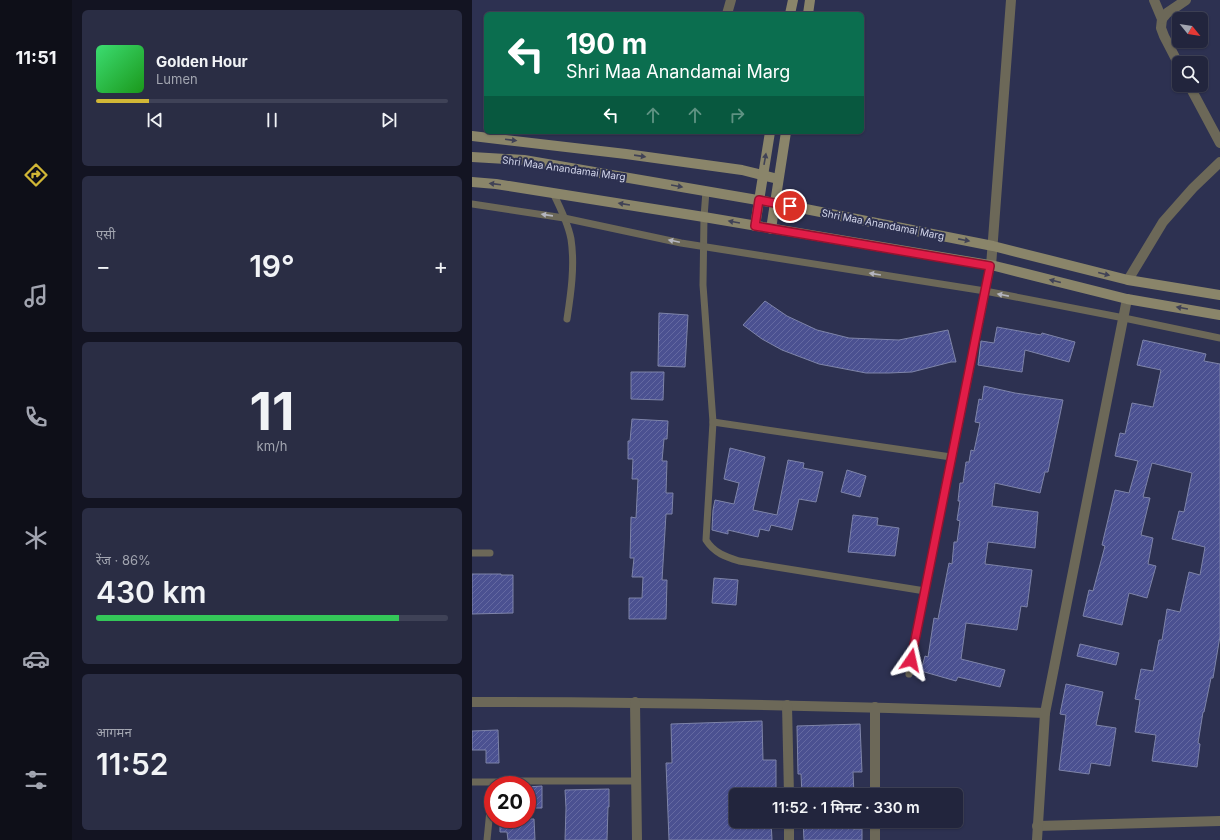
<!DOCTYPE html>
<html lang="hi">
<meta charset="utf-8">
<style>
body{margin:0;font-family:Inter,"Noto Sans Devanagari",sans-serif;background:#2a2d44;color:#f1f3f6;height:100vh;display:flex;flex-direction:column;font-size:15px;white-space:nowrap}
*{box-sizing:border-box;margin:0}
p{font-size:13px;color:#a2a5b0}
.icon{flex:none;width:22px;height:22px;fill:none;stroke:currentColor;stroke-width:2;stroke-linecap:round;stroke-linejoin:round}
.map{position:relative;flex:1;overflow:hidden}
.panel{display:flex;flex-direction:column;gap:10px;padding:10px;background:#131422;width:400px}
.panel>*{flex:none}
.top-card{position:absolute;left:12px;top:12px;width:380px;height:122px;border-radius:6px;box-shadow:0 1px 3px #0004,0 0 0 1px #3f4257;background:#0b6e4f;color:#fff;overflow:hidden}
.needle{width:26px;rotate:120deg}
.tools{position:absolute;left:700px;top:12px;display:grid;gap:8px}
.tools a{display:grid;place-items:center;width:36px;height:36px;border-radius:6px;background:#22253d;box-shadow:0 1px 3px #0004,0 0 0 1px #3f4257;font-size:20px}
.speed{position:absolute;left:12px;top:776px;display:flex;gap:8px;font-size:20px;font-weight:700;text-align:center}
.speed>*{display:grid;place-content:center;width:52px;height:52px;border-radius:50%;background:#22253d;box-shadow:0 1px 3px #0004,0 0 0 1px #3f4257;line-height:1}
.speed .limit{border:6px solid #d22;background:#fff;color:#111}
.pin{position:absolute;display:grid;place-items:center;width:34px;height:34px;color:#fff;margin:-17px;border:2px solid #fff;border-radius:50%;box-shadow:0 1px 4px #0007}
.me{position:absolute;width:44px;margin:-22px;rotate:11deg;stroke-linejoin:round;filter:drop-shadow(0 0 3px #0008)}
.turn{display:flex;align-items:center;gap:14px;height:84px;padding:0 16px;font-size:18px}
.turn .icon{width:52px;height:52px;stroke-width:2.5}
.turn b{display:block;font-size:28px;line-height:34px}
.lanes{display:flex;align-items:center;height:38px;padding:0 16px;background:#0003;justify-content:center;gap:20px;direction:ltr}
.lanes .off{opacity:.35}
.big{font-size:30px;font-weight:600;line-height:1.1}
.panel .widget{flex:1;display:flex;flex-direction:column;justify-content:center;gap:6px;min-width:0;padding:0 14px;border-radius:6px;background:#2a2d44}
.panel .dial{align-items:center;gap:0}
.dial b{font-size:52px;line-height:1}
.song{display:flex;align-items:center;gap:12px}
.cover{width:48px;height:48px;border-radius:6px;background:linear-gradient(135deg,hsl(140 70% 55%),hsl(120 70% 35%))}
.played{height:4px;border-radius:2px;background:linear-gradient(90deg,#d1b736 15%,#3f4257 15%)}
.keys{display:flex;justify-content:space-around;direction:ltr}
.heat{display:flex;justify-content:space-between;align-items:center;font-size:22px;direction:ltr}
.charge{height:6px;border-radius:3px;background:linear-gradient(90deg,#34c759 86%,#3f4257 0)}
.trip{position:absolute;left:257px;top:788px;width:234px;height:40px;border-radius:6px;background:#22253d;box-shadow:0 1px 3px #0004,0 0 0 1px #3f4257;font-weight:600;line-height:40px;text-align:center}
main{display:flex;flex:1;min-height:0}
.menu{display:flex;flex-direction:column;width:72px;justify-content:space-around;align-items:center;background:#0e0f18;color:#a2a5b0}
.menu .icon{width:28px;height:28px}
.menu .active{color:#d1b736}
.menu b{font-size:18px;color:#f1f3f6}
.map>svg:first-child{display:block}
.building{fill:url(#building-hatch);stroke:#7e84a9}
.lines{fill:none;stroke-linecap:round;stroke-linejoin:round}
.lane{stroke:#6c6858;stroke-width:7}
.street{stroke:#6c6858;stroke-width:10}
.secondary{stroke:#8a856a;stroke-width:10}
.oneway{fill:#404256}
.oneway2{fill:#b4b5bf}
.route-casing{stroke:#92132f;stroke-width:10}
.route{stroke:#e11d48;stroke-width:7}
.labels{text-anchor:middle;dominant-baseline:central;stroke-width:4;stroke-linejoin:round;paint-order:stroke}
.street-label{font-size:10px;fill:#d3d6eb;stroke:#2d3151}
</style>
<main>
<nav class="menu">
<b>11:51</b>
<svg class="icon active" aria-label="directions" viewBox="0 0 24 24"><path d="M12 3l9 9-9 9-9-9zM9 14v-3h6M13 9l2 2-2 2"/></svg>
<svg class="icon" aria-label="music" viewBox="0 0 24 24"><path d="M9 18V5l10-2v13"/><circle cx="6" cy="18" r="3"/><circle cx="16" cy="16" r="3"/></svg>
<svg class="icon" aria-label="phone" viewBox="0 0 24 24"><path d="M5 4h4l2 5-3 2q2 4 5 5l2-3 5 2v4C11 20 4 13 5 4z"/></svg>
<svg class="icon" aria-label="climate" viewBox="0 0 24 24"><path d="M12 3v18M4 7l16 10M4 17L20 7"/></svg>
<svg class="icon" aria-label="car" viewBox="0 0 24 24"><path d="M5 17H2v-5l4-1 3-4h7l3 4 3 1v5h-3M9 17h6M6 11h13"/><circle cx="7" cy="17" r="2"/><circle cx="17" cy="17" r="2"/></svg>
<svg class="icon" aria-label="filters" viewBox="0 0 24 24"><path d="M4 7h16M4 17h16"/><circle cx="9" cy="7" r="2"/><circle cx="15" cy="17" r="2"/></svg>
</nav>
<section class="panel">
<div class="widget">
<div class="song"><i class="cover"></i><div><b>Golden Hour</b><p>Lumen</p></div></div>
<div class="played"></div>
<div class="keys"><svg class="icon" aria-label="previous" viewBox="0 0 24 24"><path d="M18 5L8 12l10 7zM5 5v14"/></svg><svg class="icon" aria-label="pause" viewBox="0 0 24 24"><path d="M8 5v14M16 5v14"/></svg><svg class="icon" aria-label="next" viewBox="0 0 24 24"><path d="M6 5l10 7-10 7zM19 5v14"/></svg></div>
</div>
<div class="widget"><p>एसी</p>
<div class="heat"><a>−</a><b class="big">19°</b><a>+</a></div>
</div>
<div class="widget dial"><b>11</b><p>km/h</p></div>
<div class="widget"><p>रेंज · 86%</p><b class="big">430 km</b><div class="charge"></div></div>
<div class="widget"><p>आगमन</p><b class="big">11:52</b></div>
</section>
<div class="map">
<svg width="748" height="840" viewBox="0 0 748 840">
<defs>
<pattern id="building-hatch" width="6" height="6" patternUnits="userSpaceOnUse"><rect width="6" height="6" fill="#4b5191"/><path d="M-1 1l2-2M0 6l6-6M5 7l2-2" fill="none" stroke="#6469a1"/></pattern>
</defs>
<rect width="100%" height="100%" fill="#2d3151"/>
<!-- building -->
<g class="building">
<polygon points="293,301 315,316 345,330 377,338 427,340 476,330 484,362 479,362 440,372 417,373 394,373 347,364 310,350 290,339 271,325"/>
<polygon points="187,313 216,315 213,367 186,366"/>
<polygon points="525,327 569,335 570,333 603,342 597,362 553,350 550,372 506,365 509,341 522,343"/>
<polygon points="671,340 734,354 732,361 748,364 748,636 741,678 739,678 732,712 731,712 726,743 728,744 725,767 680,761 684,735 663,732 668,700 663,699 669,669 681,671 687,640 690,640 695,609 708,612 717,572 728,575 733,547 700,539 707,511 712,512 720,473 680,463 671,497 678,498 669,535 681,538 676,564 684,566 675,598 657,593 650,625 611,616 617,590 621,591 633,546 630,545 643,490 657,493 666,461 643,456 648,433 653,434 660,403 681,407 689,370 665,365"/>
<polygon points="159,372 192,372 191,400 159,399"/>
<polygon points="512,386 543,393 591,400 576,472 573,472 568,493 523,483 520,506 566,512 563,548 516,542 513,564 560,570 555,607 549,606 545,630 494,623 489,659 533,670 528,687 486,677 484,681 449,671 453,656 456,657 462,618 466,619 477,563 480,564 482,542 485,542 488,521 485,520 488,501 486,501 488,483 491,483 494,462 497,462 499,450 502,451 508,423 503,422 507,399 510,400"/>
<polygon points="160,419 196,421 195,439 192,439 190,461 195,461 194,493 201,493 200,514 194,514 190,580 195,580 194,619 157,619 157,598 170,598 171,577 160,577 162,558 158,558 159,517 164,518 166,479 160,479 161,459 156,459 156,441 158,441"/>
<polygon points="258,448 293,457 281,510 305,515 316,460 332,463 331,468 351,472 344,502 327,499 320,530 299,525 297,531 288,529 286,537 256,530 256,534 240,530 241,510 243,500 262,504 267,483 252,479"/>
<polygon points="375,470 394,476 388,497 369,492"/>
<polygon points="381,515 406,518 405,525 427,528 423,556 376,552"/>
<polygon points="0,574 29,574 29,575 41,575 41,613 0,614"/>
<polygon points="242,578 266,580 264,605 240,603"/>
<polygon points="608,644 647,653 644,665 605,656"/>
<polygon points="594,684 631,692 624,725 644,728 638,766 619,763 617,774 587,770 594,715 588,714"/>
<polygon points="290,721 291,760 304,760 304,795 264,795 264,821 299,821 300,840 197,840 194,763 200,763 199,724"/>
<polygon points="388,724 390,772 381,772 382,795 330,795 329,774 326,774 325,726"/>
<polygon points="26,730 27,763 14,763 14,750 0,750 0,731"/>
<polygon points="70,786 70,808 55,808 55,787"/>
<polygon points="137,789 137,807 136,807 135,840 93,840 94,808 93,790"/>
<polygon points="28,819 62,819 63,840 36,840 35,832 28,832"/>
<polygon points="331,821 381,821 381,829 390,829 390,840 332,840"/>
</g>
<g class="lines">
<!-- lane -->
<g class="lane">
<path d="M234 191 232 217 231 285 241 422 234 540C242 553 254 557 267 561L453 591"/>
<path d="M81 193C88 207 96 223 99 239 103 265 99 293 95 319"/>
<polyline points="0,204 92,218 209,243 513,291 652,318 748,338"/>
<polyline points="241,422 479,457"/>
<polyline points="0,553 18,553"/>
<polyline points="437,674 519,266"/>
<polyline points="0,782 25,782"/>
<polyline points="21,785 26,782 29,781 164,781"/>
<polyline points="15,840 20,790 21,785"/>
</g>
<!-- street -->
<g class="street">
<polyline points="682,0 690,19 689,28 692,36 707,65"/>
<polyline points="255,14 259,0"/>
<polyline points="690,19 695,13 714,0"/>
<polyline points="717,85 748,143"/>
<polyline points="519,266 539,0"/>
<polyline points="656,280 691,222 721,188 748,162"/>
<path d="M0 702C191 702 382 706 573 713"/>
<polyline points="163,702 165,840"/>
<polyline points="315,705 317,795"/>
<polyline points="403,707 403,795"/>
<polyline points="317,821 317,840"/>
<polyline points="403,821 403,840"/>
<polyline points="565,826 748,821"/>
<polyline points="565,840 573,713 655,299"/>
</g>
<!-- secondary -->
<g class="secondary">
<polyline points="318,14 321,0"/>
<polyline points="336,14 338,0"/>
<polyline points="0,136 154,154 270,170 306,179"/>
<polyline points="0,157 52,160 303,203 521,246 656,280 748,295"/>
<polyline points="0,182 24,184 232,217 523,266 655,299 748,315"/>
<polyline points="283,226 298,132"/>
<polyline points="299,229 314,132"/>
</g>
</g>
<!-- one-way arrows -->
<defs><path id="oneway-solid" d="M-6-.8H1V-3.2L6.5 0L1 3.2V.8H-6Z"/></defs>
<g class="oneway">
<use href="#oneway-solid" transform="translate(39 140) rotate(7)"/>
<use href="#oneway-solid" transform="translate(168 156) rotate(8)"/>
<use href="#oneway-solid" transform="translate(293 159) rotate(-80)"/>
<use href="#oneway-solid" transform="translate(23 184) rotate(-173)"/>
<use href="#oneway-solid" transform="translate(205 186) rotate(10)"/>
<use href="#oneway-solid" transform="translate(152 204) rotate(-171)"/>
<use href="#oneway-solid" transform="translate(262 222) rotate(-170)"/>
<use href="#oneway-solid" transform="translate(492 240) rotate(11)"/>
<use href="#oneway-solid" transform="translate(632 274) rotate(14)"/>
<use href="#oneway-solid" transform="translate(583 281) rotate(-166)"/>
<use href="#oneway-solid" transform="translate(710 308) rotate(-170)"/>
</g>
<g class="oneway2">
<use href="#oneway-solid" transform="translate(75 215) rotate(-172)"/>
<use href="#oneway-solid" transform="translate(202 241) rotate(-168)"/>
<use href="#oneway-solid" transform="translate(403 274) rotate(-171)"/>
<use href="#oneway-solid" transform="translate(531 295) rotate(-169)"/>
</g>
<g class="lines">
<!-- route casing -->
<g class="route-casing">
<polyline id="route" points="318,206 287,200 283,226 518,266 439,660"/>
</g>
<!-- route -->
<use href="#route" class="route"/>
</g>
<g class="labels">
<!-- street labels -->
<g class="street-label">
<text transform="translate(92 168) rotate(8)">Shri Maa Anandamai Marg</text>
<text transform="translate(411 224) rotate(11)">Shri Maa Anandamai Marg</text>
</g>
</g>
</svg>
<div class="tools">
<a><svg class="needle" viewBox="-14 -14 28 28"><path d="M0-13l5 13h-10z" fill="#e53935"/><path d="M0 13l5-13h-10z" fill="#a2a5b0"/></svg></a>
<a><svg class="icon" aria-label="search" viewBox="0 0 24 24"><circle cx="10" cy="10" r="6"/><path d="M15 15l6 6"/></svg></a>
</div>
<div class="speed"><div class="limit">20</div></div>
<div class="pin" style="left:318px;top:206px;background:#d93025"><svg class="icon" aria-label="arrive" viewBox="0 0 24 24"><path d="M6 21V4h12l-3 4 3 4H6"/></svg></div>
<svg class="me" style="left:439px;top:660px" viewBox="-20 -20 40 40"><path d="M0-17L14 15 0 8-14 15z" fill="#e11d48" stroke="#fff" stroke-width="4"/></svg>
<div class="trip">11:52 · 1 मिनट · 330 m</div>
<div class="top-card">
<div class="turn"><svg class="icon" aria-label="left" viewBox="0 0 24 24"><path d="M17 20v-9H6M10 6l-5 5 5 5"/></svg><div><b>190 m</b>Shri Maa Anandamai Marg</div></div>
<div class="lanes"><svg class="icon" aria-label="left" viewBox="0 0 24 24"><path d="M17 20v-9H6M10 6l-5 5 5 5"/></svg><svg class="icon off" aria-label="ahead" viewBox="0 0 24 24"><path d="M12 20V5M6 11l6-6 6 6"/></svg><svg class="icon off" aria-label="ahead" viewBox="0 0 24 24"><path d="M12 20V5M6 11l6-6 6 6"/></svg><svg class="icon off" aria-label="right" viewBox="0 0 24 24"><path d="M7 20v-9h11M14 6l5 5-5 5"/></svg></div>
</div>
</div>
</main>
